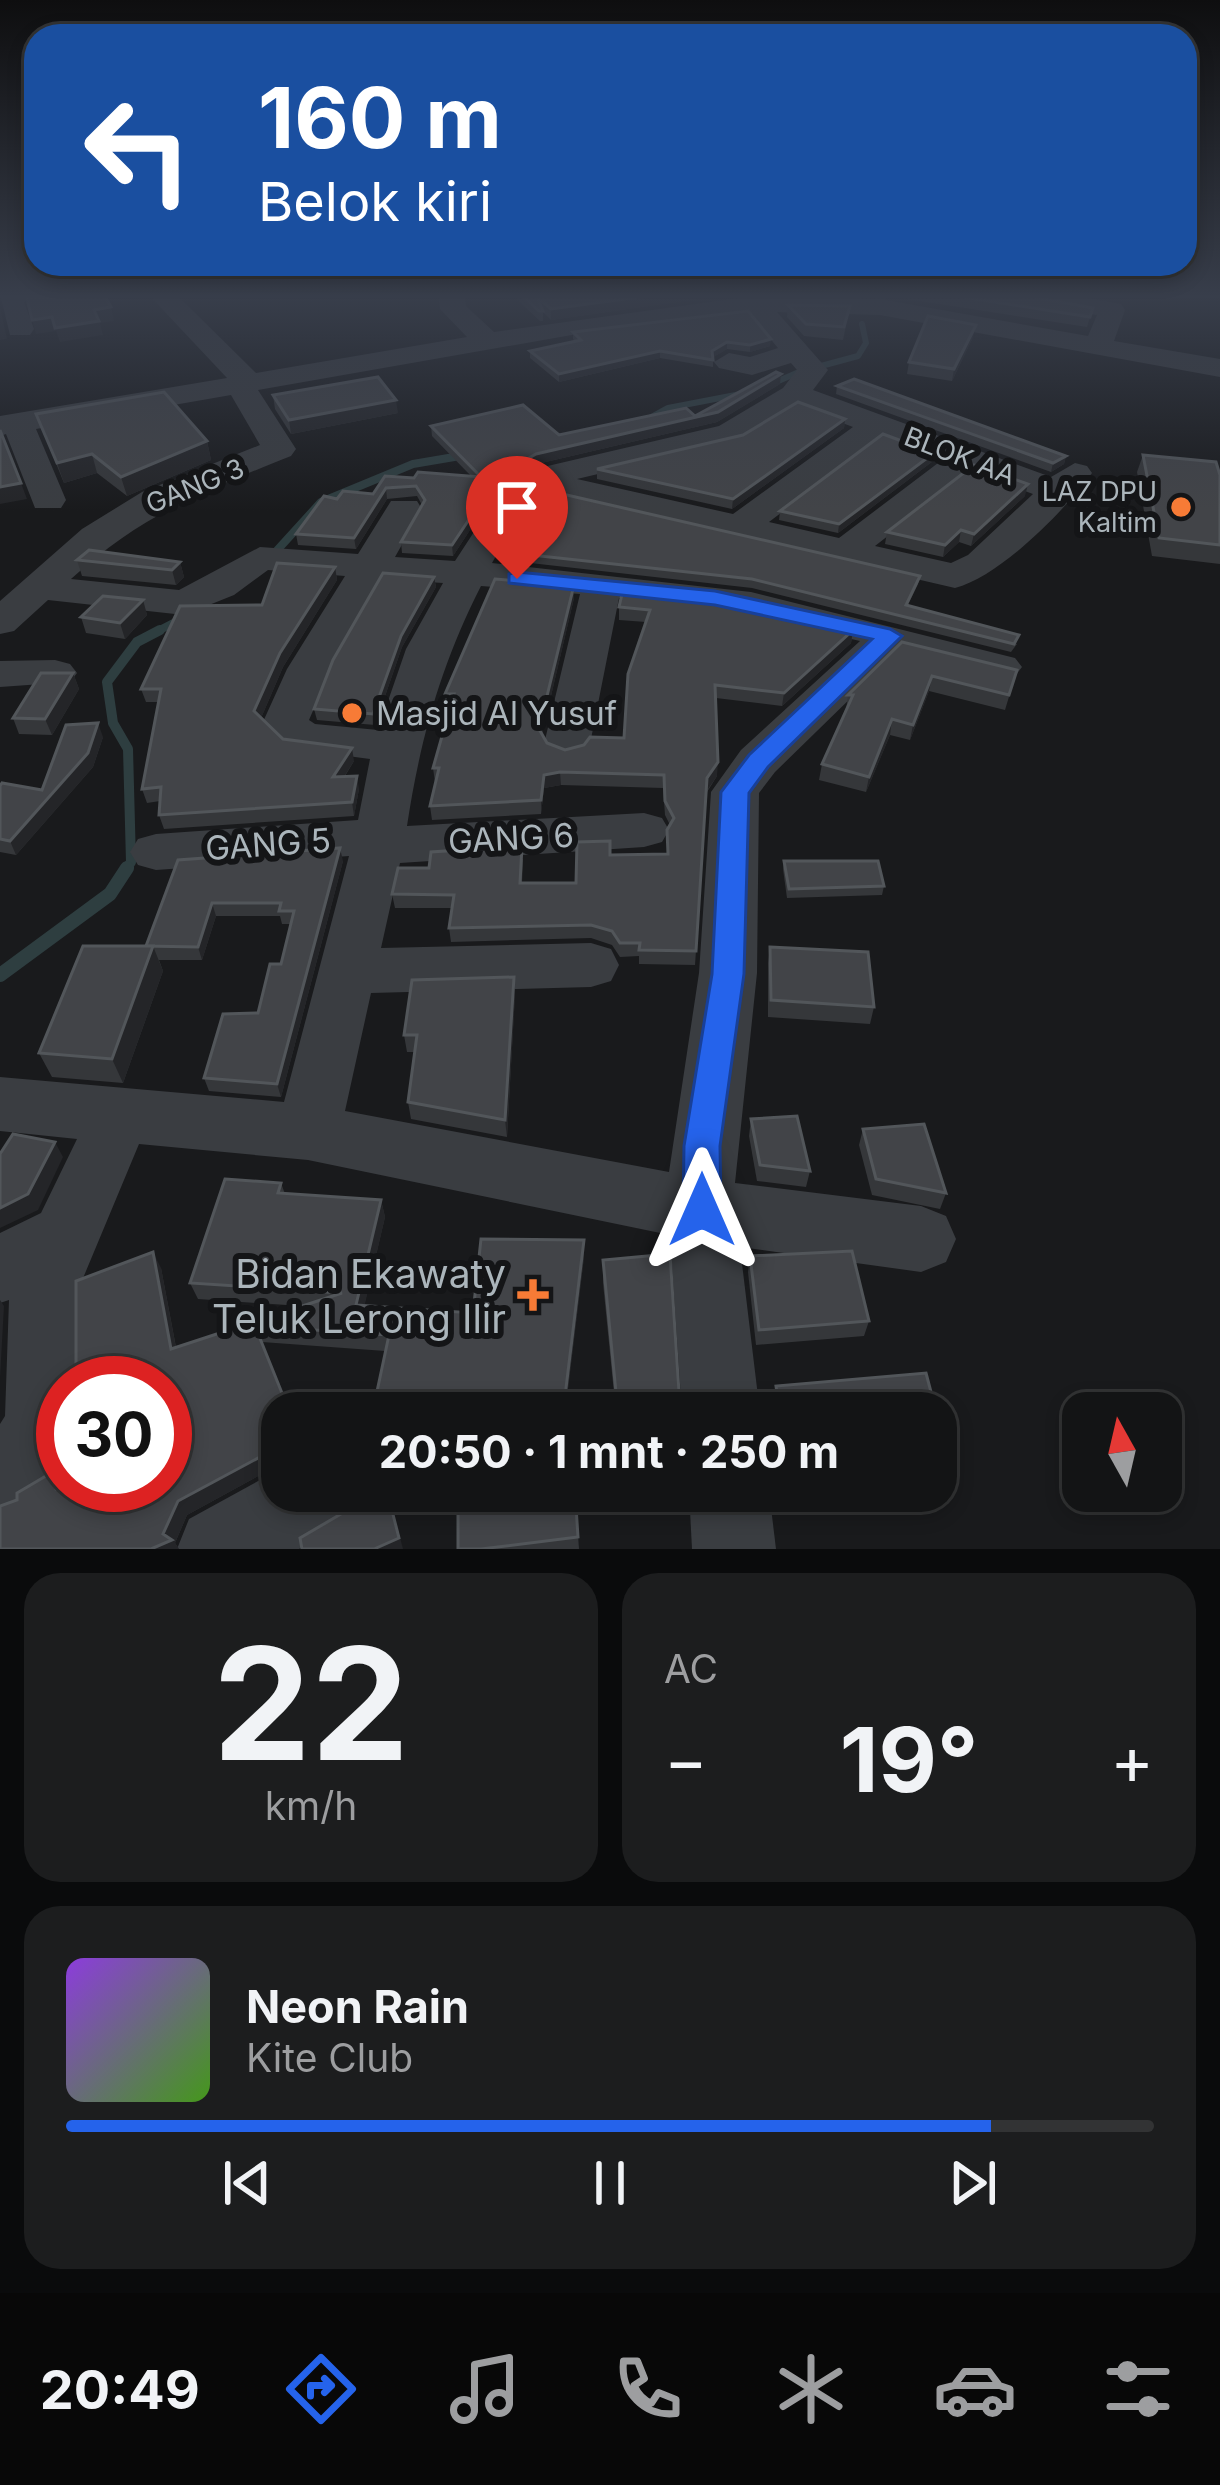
<!DOCTYPE html>
<html lang="id">
<meta charset="utf-8">
<style>
body{margin:0;font-family:Inter,sans-serif;background:#1c1d1e;color:#f1f3f6;height:100vh;display:flex;flex-direction:column;font-size:45px;white-space:nowrap}
*{box-sizing:border-box;margin:0}
p{font-size:39px;color:#9d9ea0}
.icon{flex:none;width:66px;height:66px;fill:none;stroke:currentColor;stroke-width:2;stroke-linecap:round;stroke-linejoin:round}
.map{position:relative;height:1549px;overflow:hidden}
.drawer{display:flex;flex-direction:column;gap:24px;padding:24px;background:#0a0b0c;flex:1}
.drawer>*{flex:none}
.hud{position:absolute;left:24px;top:24px;width:1173px;height:252px;border-radius:36px;box-shadow:0 6px 18px #0003,0 0 0 3px #323334;background:#1a4fa0;color:#fff;overflow:hidden}
.needle{width:78px;rotate:352deg}
.tools{position:absolute;left:1062px;top:1392px;display:grid;gap:24px}
.tools a{display:grid;place-items:center;width:120px;height:120px;border-radius:24px;background:#131415;box-shadow:0 6px 18px #0003,0 0 0 3px #323334;font-size:60px}
.speed{position:absolute;left:36px;top:1356px;display:flex;gap:24px;font-size:60px;font-weight:700;text-align:center}
.speed>*{display:grid;place-content:center;width:156px;height:156px;border-radius:50%;background:#131415;box-shadow:0 6px 18px #0003,0 0 0 3px #323334;line-height:1}
.speed .limit{border:18px solid #d22;background:#fff;color:#111}
.pin{position:absolute;display:grid;place-items:center;width:102px;height:102px;color:#fff;margin:-123px -51px;border-radius:50% 50% 50% 0;rotate:-45deg;box-shadow:0 0 12px #0007}
.pin .icon{rotate:45deg}
.me{position:absolute;width:132px;margin:-66px;rotate:0deg;stroke-linejoin:round;filter:drop-shadow(0 0 9px #0008)}
.turn{display:flex;align-items:center;gap:42px;height:252px;padding:0 36px;font-size:54px}
.turn .icon{width:156px;height:156px;stroke-width:2.5}
.turn b{display:block;font-size:84px;line-height:102px}
.big{font-size:90px;font-weight:700;line-height:1.1}
.drawer .card{flex:1;display:flex;flex-direction:column;justify-content:center;gap:18px;min-width:0;padding:0 42px;border-radius:36px;background:#1c1d1e}
.drawer .dial{align-items:center;gap:0}
.dial b{font-size:156px;line-height:1}
.song{display:flex;align-items:center;gap:36px}
.cover{width:144px;height:144px;border-radius:18px;background:linear-gradient(135deg,hsl(270 70% 55%),hsl(100 70% 35%))}
.played{height:12px;border-radius:6px;background:linear-gradient(90deg,#2563eb 85%,#323334 85%)}
.keys{display:flex;justify-content:space-around;direction:ltr}
.heat{display:flex;justify-content:space-between;align-items:center;font-size:66px;direction:ltr}
.drawer .tiles{flex:1;display:grid;gap:24px;grid-template-columns:1fr 1fr}
.card:last-child{grid-column:span 2}
.trip{position:absolute;left:261px;top:1392px;width:696px;height:120px;border-radius:36px;background:#131415;box-shadow:0 6px 18px #0003,0 0 0 3px #323334;font-weight:700;line-height:120px;text-align:center}
.tab-bar{display:flex;height:192px;justify-content:space-around;align-items:center;background:#080808;color:#9d9ea0}
.tab-bar .icon{width:84px;height:84px}
.tab-bar .current{color:#2563eb}
.tab-bar b{font-size:54px;color:#f1f3f6}
.map>svg:first-child{display:block}
.lines{fill:none;stroke-linecap:round;stroke-linejoin:round}
.stream-far3{stroke:#2e3e40;stroke-width:6}
.stream-far2{stroke:#2e3e40;stroke-width:8}
.stream-far1{stroke:#2e3e40;stroke-width:10}
.stream{stroke:#2e3e40;stroke-width:14}
.minor{fill:#3a3d41;fill-rule:evenodd}
.wall{fill:#35373a}
.shaded-wall{fill:#242528}
.building{fill:#424448;stroke:#52565a;stroke-width:3}
.route{fill:#2563eb;stroke:#184099;stroke-width:3}
.poi-dot{fill:#f77b36;stroke:#141517;stroke-width:4.5}
.labels{text-anchor:middle;dominant-baseline:central;stroke-width:12;stroke-linejoin:round;paint-order:stroke}
.far-street-label{font-size:27px;fill:#abb5bb;stroke:#141517}
.far-poi-label{font-size:27px;fill:#abb5bb;stroke:#141517;text-anchor:end}
.poi-label{font-size:33px;fill:#abb5bb;stroke:#141517;text-anchor:start}
.street-label{font-size:33px;fill:#abb5bb;stroke:#141517}
.near-poi-label{font-size:39px;fill:#abb5bb;stroke:#141517;text-anchor:end}
</style>
<div class="map">
<svg width="1220" height="1549" viewBox="0 0 1220 1549">
<rect width="100%" height="100%" fill="#191a1c"/>
<g class="lines">
<!-- stream-far3 -->
<g class="stream-far3">
<polyline points="879,298 889,294"/>
<polyline points="821,366 858,356 866,343 862,324"/>
<polyline points="769,385 799,372"/>
<polyline points="648,419 668,408 746,393"/>
</g>
<!-- stream-far2 -->
<g class="stream-far2">
<polyline points="271,557 321,502 413,464 466,455"/>
<polyline points="154,633 183,618"/>
</g>
<!-- stream-far1 -->
<polyline class="stream-far1" points="125,871 131,862 128,749 113,723 107,682 137,642 160,630"/>
<!-- stream -->
<polyline class="stream" points="0,975 110,894 127,868"/>
<!-- minor -->
<g class="minor">
<polygon points="0,294 37,294 24,302 34,329 30,335 10,335"/>
<path d="M148 294H176L256 373 467 337 440 309 438 294H464L466 306 494 332 768 294 880 299 1088 336 1097 315 1018 302 1005 294H1066L1121 304 1125 310 1114 341 1220 359V377L880 315 777 312 828 370 813 390 1051 477 1075 463 1087 466 1092 473C1065 510 1001 576 955 588L545 493 526 503 492 563 751 592 1015 658 1022 667 1015 676 1000 680 898 652 775 772 759 793 757 973 735 1183 921 1206 946 1216 956 1239 946 1262 921 1272 740 1247 760 1413H682L670 1235 308 1160 139 1144 81 1283 82 1383H63C63 1454 75 1486 0 1517V1424L5 1416 9 1300 0 1303V1233L41 1213 77 1139 0 1131V1077L284 1102 349 856 156 870 138 865 130 852 138 839 156 834 358 820 370 759 287 748 262 724 287 669 345 576 268 570 234 595 184 615 48 600 14 631 0 634V601L82 529 142 492 260 445 231 395 36 429 66 500 61 508H35L6 434 0 436V416L227 378ZM749 313 778 348 750 357 729 353 714 362 719 368 752 375 791 363 797 370 783 388 719 426 539 468 502 489 455 561 395 557 422 509 417 501H391L358 554 260 547 179 590 71 579C142 514 204 491 291 456L296 449 258 390 600 330ZM797 406 853 427 733 514 577 479 741 440ZM881 437 942 460 839 538 769 522ZM971 471 1033 494 968 555 951 563 875 546ZM382 579 443 583 406 649 378 730 315 724 309 720 331 669ZM481 586 580 594 544 744 551 754 567 759 583 754 590 744 619 598 751 616 860 641 741 750 711 792 699 973 669 1172 345 1111 371 993 591 987 611 981 619 965 611 949 591 943 381 948 400 863 644 847 662 842 669 830 662 818 644 813 407 826C420 740 441 664 481 586Z"/>
<polygon points="55,660 70,664 77,673 70,682 0,687 0,661"/>
<polygon points="282,1468 282,1491 360,1491 349,1520 299,1549 177,1549 189,1519"/>
<polygon points="689,1491 769,1491 776,1549 692,1549"/>
</g>
</g>
<!-- wall -->
<g class="wall">
<polygon points="511,294 733,294 551,320 543,312 543,321 540,321"/>
<polygon points="875,294 1016,294 1093,308 1087,327"/>
<polygon points="788,305 850,306 843,340 804,336 787,317"/>
<polygon points="573,332 770,346 750,352 727,349 713,357 713,367 660,358 559,382 530,358 530,351 575,342 573,339"/>
<polygon points="973,337 952,381 907,374 909,362"/>
<polygon points="780,384 717,422 537,464 498,487 453,556 402,553 401,542 422,505 417,496 387,499 356,549 298,545 296,534 337,499 373,494 414,478 471,476 432,436 431,426 559,435 695,416"/>
<polygon points="837,386 1066,456 1064,464 1051,472 836,394"/>
<polygon points="273,395 398,413 291,434 275,409"/>
<polygon points="36,414 207,441 211,460 127,496 97,473 64,483"/>
<polygon points="845,419 844,428 732,509 597,479 597,469"/>
<polygon points="1143,455 1220,475 1220,564 1152,556 1137,472"/>
<polygon points="933,461 838,533 779,520 780,511"/>
<polygon points="1025,496 971,546 959,542 943,557 885,544 887,532"/>
<polygon points="503,552 920,576 918,584 908,605 1017,644 1011,652 752,588 503,560"/>
<polygon points="77,560 180,562 184,577 176,585 82,576"/>
<polygon points="335,567 337,580 283,667 261,718 283,739 354,761 345,776 359,789 354,816 164,829 159,815 160,801 147,803 142,789 158,702 146,702 141,689 262,605"/>
<polygon points="434,577 436,587 402,647 375,725 317,720 314,709"/>
<polygon points="574,598 542,734 547,743 565,750 624,738 646,622 619,620 619,607 853,630 851,643 782,706 716,698 717,776 707,792 695,965 639,964 639,956 620,957 612,945 591,938 451,942 449,928 452,908 395,908 392,894 429,868 523,859 522,883 576,883 610,855 667,854 667,830 670,825 665,815 663,788 561,785 544,788 541,814 432,820 430,806 435,782 433,768 451,707 446,707 445,694"/>
<polygon points="143,600 147,615 125,639 86,633 81,617"/>
<polygon points="902,642 1017,670 1005,710 929,691 910,740 890,735 866,792 819,780 822,764 846,710 848,695"/>
<polygon points="73,673 79,689 52,735 19,734 13,718"/>
<polygon points="103,737 93,767 16,855 0,852 0,786 42,790"/>
<polygon points="178,860 343,861 281,1097 209,1091 204,1078 258,1013 281,964 291,924 282,924 280,916 216,916 202,960 159,960 163,971 123,1083 52,1077 39,1053 146,946"/>
<polygon points="784,861 884,886 882,895 787,898 783,869"/>
<polygon points="770,947 874,1007 870,1024 768,1017 768,963"/>
<polygon points="515,994 507,1137 411,1119 408,1102 415,1052 407,1052 404,1035"/>
<polygon points="751,1119 810,1171 806,1187 757,1181 749,1136"/>
<polygon points="863,1129 946,1193 940,1209 872,1195 859,1145"/>
<polygon points="281,1183 285,1194 381,1200 385,1217 364,1306 473,1313 584,1240 584,1257 565,1413 378,1413 375,1401 385,1351 262,1342 282,1413 282,1477 280,1464 187,1515 175,1543 179,1549 0,1549 63,1487 165,1485 76,1368 161,1268 176,1347 301,1306 198,1299 190,1283"/>
<polygon points="750,1256 869,1321 864,1336 756,1345 748,1272"/>
<polygon points="603,1260 679,1392 701,1396 703,1413 616,1413 603,1283"/>
<polygon points="926,1373 951,1468 941,1488 936,1488 936,1413 772,1413 771,1407 776,1386"/>
<polygon points="575,1491 579,1549 458,1549"/>
<polygon points="785,1491 904,1491 787,1502"/>
</g>
<!-- shaded-wall -->
<g class="shaded-wall">
<polygon points="662,294 733,294 551,320 551,309"/>
<polygon points="0,307 7,339 0,340"/>
<polygon points="111,307 114,321 100,323 103,335 60,342 55,328 94,310"/>
<polygon points="52,317 56,331 36,334 32,320"/>
<polygon points="976,325 973,337 952,381 954,369"/>
<polygon points="771,339 770,346 750,352 750,345"/>
<polygon points="727,342 727,349 712,358 712,351"/>
<polygon points="660,351 660,358 559,382 559,374"/>
<polygon points="781,374 780,384 717,422 537,464 498,487 453,556 452,545 498,476 536,454 718,412"/>
<polygon points="396,400 398,413 291,434 289,420"/>
<polygon points="845,419 844,428 732,509 733,499"/>
<polygon points="207,441 211,460 127,496 121,477"/>
<polygon points="934,453 933,461 838,533 839,524"/>
<polygon points="92,454 97,473 64,483 57,463"/>
<polygon points="1066,456 1064,464 1051,472 1053,463"/>
<polygon points="21,483 27,499 0,504 0,487"/>
<polygon points="1028,484 1025,496 971,546 974,534"/>
<polygon points="386,488 387,499 356,549 354,538"/>
<polygon points="961,530 959,542 943,557 945,545"/>
<polygon points="180,562 184,577 176,585 172,570"/>
<polygon points="335,567 337,580 283,667 258,725 254,711 280,653"/>
<polygon points="434,577 436,587 402,647 375,725 373,714 401,636"/>
<polygon points="574,585 574,598 540,743 539,729"/>
<polygon points="143,600 147,615 125,639 120,623"/>
<polygon points="853,630 851,643 782,706 784,693"/>
<polygon points="73,673 79,689 52,735 45,719"/>
<polygon points="932,676 929,691 910,740 913,725"/>
<polygon points="892,719 890,735 866,792 869,777"/>
<polygon points="98,723 103,737 93,767 16,855 10,841"/>
<polygon points="352,748 354,761 335,791 333,777"/>
<polygon points="718,762 717,776 706,792 707,778"/>
<polygon points="560,772 561,785 544,788 541,814 541,800 544,775"/>
<polygon points="357,776 359,789 354,816 352,802"/>
<polygon points="340,848 343,861 281,1097 277,1084"/>
<polygon points="212,903 216,916 202,960 198,947"/>
<polygon points="153,946 163,971 123,1083 112,1059"/>
<polygon points="514,977 515,994 507,1137 505,1120"/>
<polygon points="55,1142 63,1157 38,1210 0,1228 0,1208"/>
<polygon points="381,1200 385,1217 361,1321 356,1305"/>
<polygon points="584,1240 584,1257 565,1413 563,1413"/>
<polygon points="153,1252 161,1268 179,1364 171,1349"/>
<polygon points="0,1300 4,1306 0,1378"/>
<polygon points="273,1450 280,1464 187,1515 175,1543 179,1549 151,1549 163,1534 178,1501"/>
<polygon points="387,1491 388,1491 403,1549 374,1549"/>
</g>
<!-- building -->
<g class="building">
<polygon points="26,294 104,294 111,307 94,310 99,321 55,328 52,317 32,320"/>
<polygon points="521,294 662,294 551,309 537,297 543,311 539,311"/>
<polygon points="944,294 1016,294 1093,308 1090,317"/>
<polygon points="788,305 850,306 844,327 806,324"/>
<polygon points="748,311 771,339 750,345 727,342 712,351 713,360 660,351 559,374 530,351 581,340 573,332"/>
<polygon points="928,316 976,325 954,369 909,362"/>
<polygon points="776,372 781,374 718,412 536,454 498,476 452,545 401,542 425,500 416,486 386,488 354,538 296,534 324,496 337,499 343,491 373,494 385,476 414,478 418,472 481,477 431,426 523,405 559,435 686,408 695,416"/>
<polygon points="378,377 396,400 289,420 273,395"/>
<polygon points="854,379 1066,456 1053,463 837,386"/>
<polygon points="164,392 207,441 121,477 92,454 57,463 36,414"/>
<polygon points="798,402 845,419 733,499 597,469 743,435"/>
<polygon points="0,430 21,483 0,487"/>
<polygon points="883,434 934,453 839,524 780,511"/>
<polygon points="1143,455 1216,462 1220,475 1220,545 1159,538"/>
<polygon points="974,465 1028,484 974,534 961,530 945,545 887,532"/>
<polygon points="545,490 920,576 906,605 1019,635 1014,644 752,579 503,552 504,542 529,499"/>
<polygon points="89,550 180,562 172,570 77,560"/>
<polygon points="277,563 335,567 280,653 254,711 283,739 352,748 333,777 357,776 352,802 159,815 161,787 142,789 161,689 141,689 180,606 262,605"/>
<polygon points="383,573 434,577 401,636 373,714 314,709 333,660"/>
<polygon points="495,579 574,585 539,729 547,743 565,750 584,745 590,737 624,738 628,674 650,610 619,607 623,590 751,608 853,630 784,693 715,685 718,762 707,778 696,951 639,950 640,943 620,943 612,931 591,925 449,928 454,895 392,894 398,868 429,868 431,852 522,846 520,883 576,883 577,842 610,841 610,855 668,854 667,830 674,818 665,801 664,775 560,772 544,775 541,800 430,806 439,768 433,768 454,694 445,694"/>
<polygon points="103,596 143,600 120,623 81,617"/>
<polygon points="902,642 1017,670 1009,695 932,676 913,725 892,719 869,777 822,764 853,695 848,695"/>
<polygon points="41,673 73,673 45,719 13,718"/>
<polygon points="98,723 88,753 10,841 0,839 0,786 2,783 42,790 66,725"/>
<polygon points="340,848 277,1084 204,1078 223,1014 258,1013 270,964 281,964 294,911 279,911 281,903 212,903 198,947 146,946 178,860"/>
<polygon points="784,861 878,861 884,886 789,889"/>
<polygon points="83,946 153,946 112,1059 39,1053"/>
<polygon points="770,947 868,952 874,1007 771,1000"/>
<polygon points="514,977 505,1120 408,1102 417,1035 404,1035 412,980"/>
<polygon points="797,1116 810,1171 760,1165 751,1119"/>
<polygon points="924,1124 946,1193 876,1179 863,1129"/>
<polygon points="13,1134 55,1142 28,1194 0,1208 0,1154"/>
<polygon points="225,1179 281,1183 278,1193 381,1200 356,1305 473,1313 481,1239 584,1240 563,1413 476,1413 477,1409 375,1401 389,1335 255,1326 290,1413 282,1413 282,1472 280,1472 280,1454 273,1450 178,1501 163,1534 172,1540 151,1549 0,1549 0,1506 17,1500 17,1493 51,1473 56,1489 75,1485 165,1485 165,1383 67,1383 66,1372 76,1368 76,1281 153,1252 171,1349 342,1293 190,1283"/>
<polygon points="852,1251 869,1321 759,1330 750,1256"/>
<polygon points="670,1254 679,1392 701,1396 703,1412 618,1413 603,1260"/>
<polygon points="926,1373 951,1468 936,1469 936,1413 780,1413 776,1386"/>
<polygon points="354,1491 387,1491 399,1538 374,1549 302,1549 300,1538 346,1511"/>
<polygon points="458,1491 575,1491 578,1537 481,1549 458,1549"/>
</g>
<!-- sky -->
<linearGradient id="sky" x2="0" y2="1"><stop stop-color="#0e0e0f"/><stop offset="0.58" stop-color="#383e4b"/><stop offset="1" stop-color="#383e4b" stop-opacity="0"/></linearGradient>
<rect width="1220" height="511" fill="url(#sky)"/>
<!-- route -->
<polygon class="route" points="517,572 715,591 890,629 902,636 768,767 749,793 744,974 720,1146 721,1210 716,1223 702,1228 688,1223 683,1210 684,1146 712,974 721,792 749,755 872,639 715,605 509,583 509,574"/>
<!-- markers -->
<g class="poi-dot">
<circle cx="1181" cy="507" r="12"/>
<circle cx="352" cy="713" r="12"/>
<path d="M527 1277h12v12h12v12h-12v12h-12v-12h-12v-12h12z"/>
</g>
<g class="labels">
<!-- far-street labels -->
<g class="far-street-label">
<text transform="translate(960 456) rotate(21)">BLOK AA</text>
<text transform="translate(195 486) rotate(-22)">GANG 3</text>
</g>
<!-- far-poi labels -->
<g class="far-poi-label">
<text x="1157" y="491">LAZ DPU<tspan x="1157" dy="31">Kaltim</tspan></text>
</g>
<!-- poi labels -->
<g class="poi-label">
<text x="376" y="713">Masjid Al Yusuf</text>
</g>
<!-- street labels -->
<g class="street-label">
<text transform="translate(511 838) rotate(-3)">GANG 6</text>
<text transform="translate(268 844) rotate(-4)">GANG 5</text>
</g>
<!-- near-poi labels -->
<g class="near-poi-label">
<text x="506" y="1273">Bidan Ekawaty<tspan x="506" dy="45">Teluk Lerong Ilir</tspan></text>
</g>
</g>
</svg>
<div class="tools">
<a><svg class="needle" viewBox="-14 -14 28 28"><path d="M0-13l5 13h-10z" fill="#e53935"/><path d="M0 13l5-13h-10z" fill="#9d9ea0"/></svg></a>
</div>
<div class="speed"><div class="limit">30</div></div>
<div class="pin" style="left:517px;top:579px;background:#d93025"><svg class="icon" aria-label="arrive" viewBox="0 0 24 24"><path d="M6 21V4h12l-3 4 3 4H6"/></svg></div>
<svg class="me" style="left:702px;top:1210px" viewBox="-20 -20 40 40"><path d="M0-17L14 15 0 8-14 15z" fill="#2563eb" stroke="#fff" stroke-width="4"/></svg>
<div class="trip">20:50 · 1 mnt · 250 m</div>
<div class="hud">
<div class="turn"><svg class="icon" aria-label="left" viewBox="0 0 24 24"><path d="M17 20v-9H6M10 6l-5 5 5 5"/></svg><div><b>160 m</b>Belok kiri</div></div>
</div>
</div>
<section class="drawer">
<div class="tiles">
<div class="card dial"><b>22</b><p>km/h</p></div>
<div class="card"><p>AC</p>
<div class="heat"><a>−</a><b class="big">19°</b><a>+</a></div>
</div>
<div class="card">
<div class="song"><i class="cover"></i><div><b>Neon Rain</b><p>Kite Club</p></div></div>
<div class="played"></div>
<div class="keys"><svg class="icon" aria-label="previous" viewBox="0 0 24 24"><path d="M18 5L8 12l10 7zM5 5v14"/></svg><svg class="icon" aria-label="pause" viewBox="0 0 24 24"><path d="M8 5v14M16 5v14"/></svg><svg class="icon" aria-label="next" viewBox="0 0 24 24"><path d="M6 5l10 7-10 7zM19 5v14"/></svg></div>
</div>
</div>
</section>
<nav class="tab-bar">
<b>20:49</b>
<svg class="icon current" aria-label="directions" viewBox="0 0 24 24"><path d="M12 3l9 9-9 9-9-9zM9 14v-3h6M13 9l2 2-2 2"/></svg>
<svg class="icon" aria-label="music" viewBox="0 0 24 24"><path d="M9 18V5l10-2v13"/><circle cx="6" cy="18" r="3"/><circle cx="16" cy="16" r="3"/></svg>
<svg class="icon" aria-label="phone" viewBox="0 0 24 24"><path d="M5 4h4l2 5-3 2q2 4 5 5l2-3 5 2v4C11 20 4 13 5 4z"/></svg>
<svg class="icon" aria-label="climate" viewBox="0 0 24 24"><path d="M12 3v18M4 7l16 10M4 17L20 7"/></svg>
<svg class="icon" aria-label="car" viewBox="0 0 24 24"><path d="M5 17H2v-5l4-1 3-4h7l3 4 3 1v5h-3M9 17h6M6 11h13"/><circle cx="7" cy="17" r="2"/><circle cx="17" cy="17" r="2"/></svg>
<svg class="icon" aria-label="filters" viewBox="0 0 24 24"><path d="M4 7h16M4 17h16"/><circle cx="9" cy="7" r="2"/><circle cx="15" cy="17" r="2"/></svg>
</nav>
